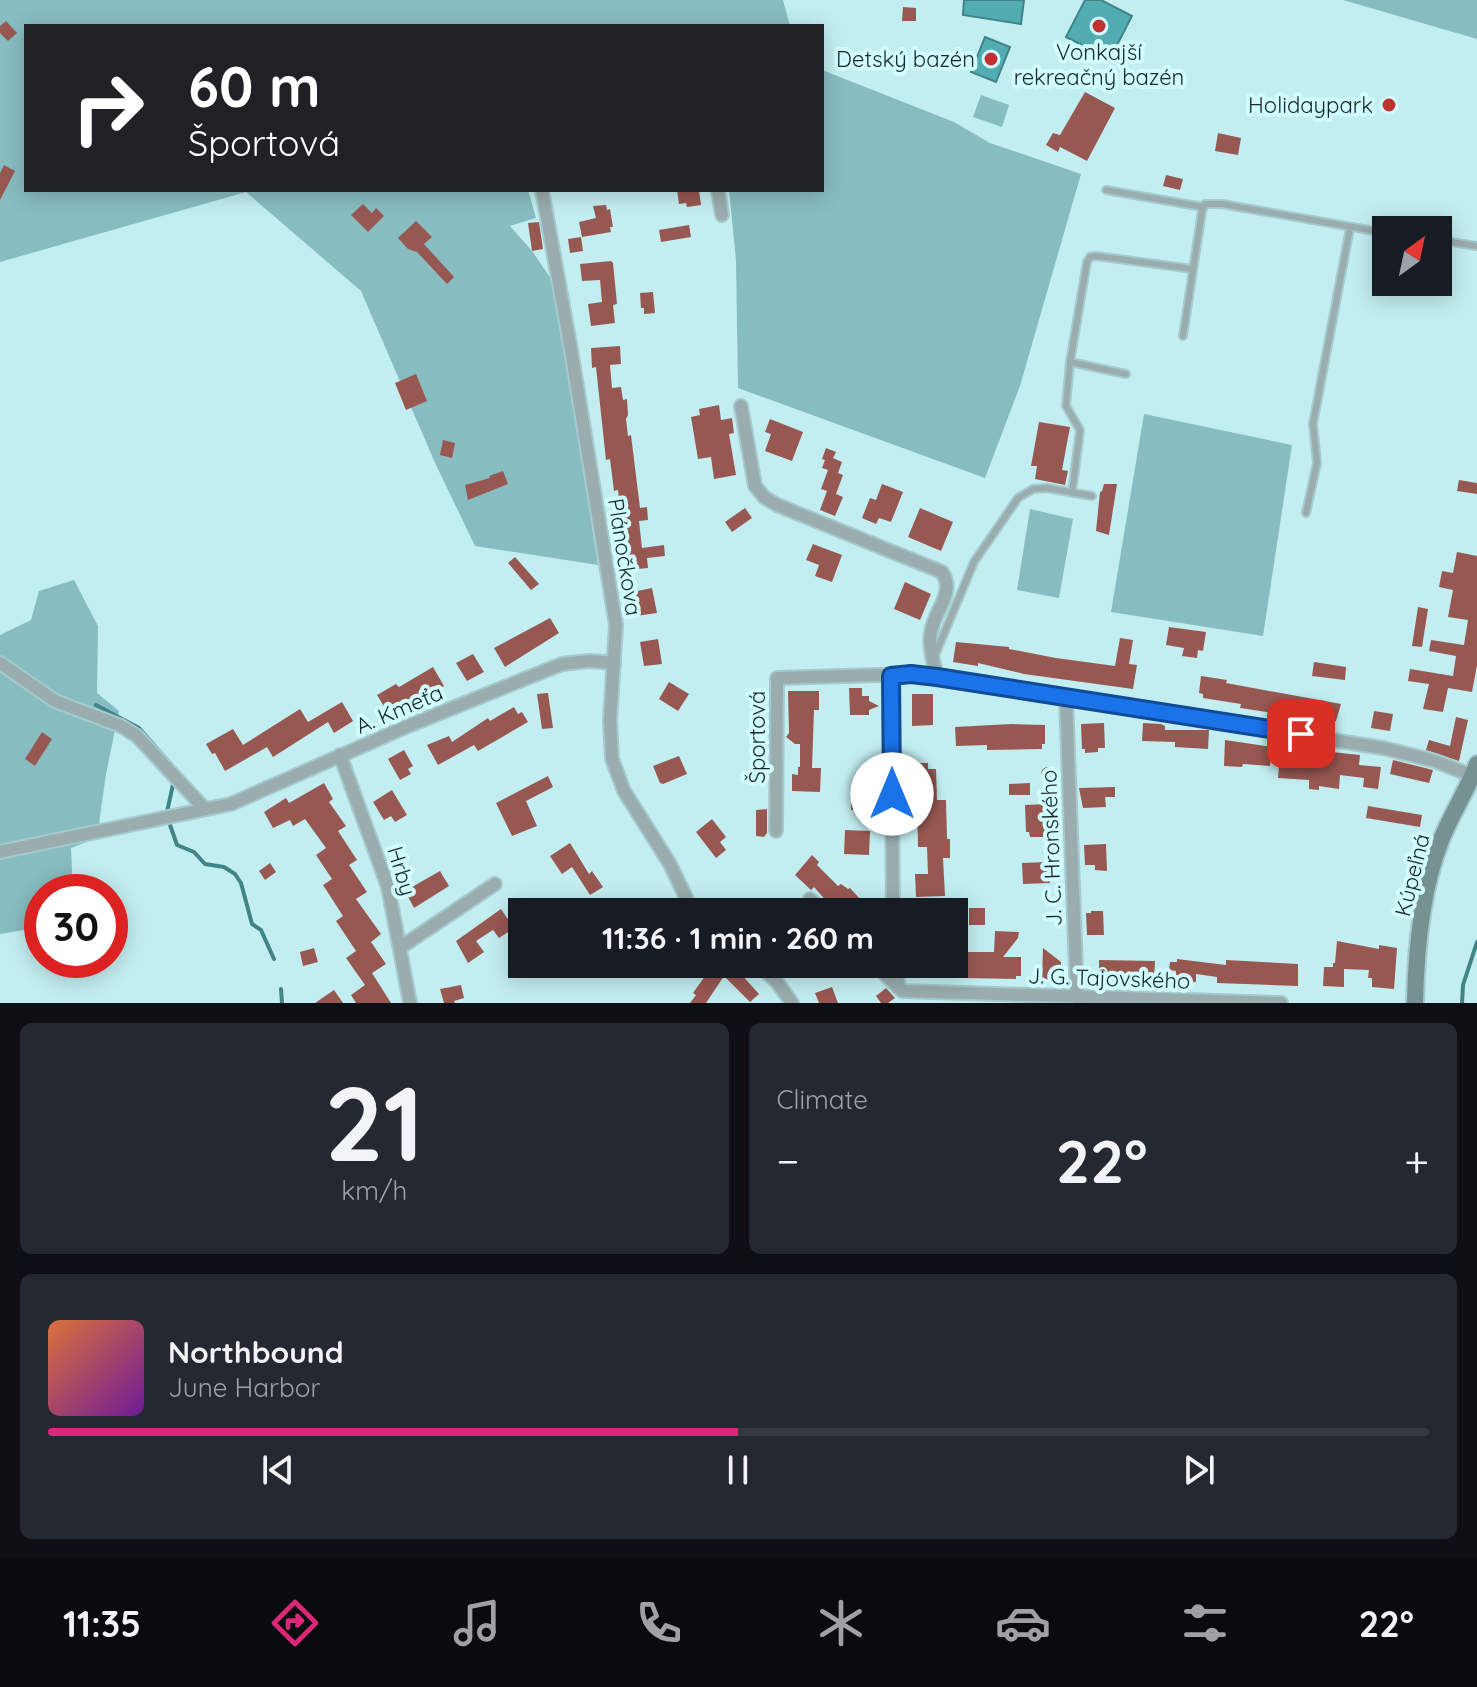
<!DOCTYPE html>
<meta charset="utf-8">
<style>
body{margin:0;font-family:Quicksand,sans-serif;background:#242831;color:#f1f3f6;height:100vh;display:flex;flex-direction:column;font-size:30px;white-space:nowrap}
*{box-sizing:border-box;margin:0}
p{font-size:26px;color:#9ea1a6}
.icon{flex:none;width:44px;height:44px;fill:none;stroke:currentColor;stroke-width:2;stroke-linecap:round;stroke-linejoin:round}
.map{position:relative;height:1003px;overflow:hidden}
.panel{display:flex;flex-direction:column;gap:20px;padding:20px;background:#0d0f14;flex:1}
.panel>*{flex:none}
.hud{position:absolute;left:24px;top:24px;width:800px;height:168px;border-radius:0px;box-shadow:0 4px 20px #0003;background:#202124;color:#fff;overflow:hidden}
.needle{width:52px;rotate:33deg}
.controls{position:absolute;left:1372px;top:216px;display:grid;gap:16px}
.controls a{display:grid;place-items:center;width:80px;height:80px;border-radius:0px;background:#171b24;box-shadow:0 4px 20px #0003;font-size:40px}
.speed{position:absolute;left:24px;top:874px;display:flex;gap:16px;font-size:40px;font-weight:700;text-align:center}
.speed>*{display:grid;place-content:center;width:104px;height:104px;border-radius:50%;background:#171b24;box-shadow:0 4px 20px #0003;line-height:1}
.speed .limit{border:12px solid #d22;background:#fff;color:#111}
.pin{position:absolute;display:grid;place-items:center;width:68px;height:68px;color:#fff;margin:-34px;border-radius:16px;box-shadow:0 4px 12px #0006}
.me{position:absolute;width:88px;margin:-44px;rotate:0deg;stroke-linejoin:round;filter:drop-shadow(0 0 6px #0008)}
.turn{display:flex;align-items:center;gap:28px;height:168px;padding:0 32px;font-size:36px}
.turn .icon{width:104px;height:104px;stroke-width:2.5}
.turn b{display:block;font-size:56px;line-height:68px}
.big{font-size:60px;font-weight:700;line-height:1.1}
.panel .card{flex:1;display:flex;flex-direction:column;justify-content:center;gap:12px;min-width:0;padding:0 28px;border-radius:12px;background:#242831}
.panel .dial{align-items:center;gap:0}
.dial b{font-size:104px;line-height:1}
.song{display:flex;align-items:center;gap:24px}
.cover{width:96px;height:96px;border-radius:12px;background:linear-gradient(135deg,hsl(20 70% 55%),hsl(280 70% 35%))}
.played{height:8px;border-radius:4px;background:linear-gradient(90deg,#db2777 50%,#363941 50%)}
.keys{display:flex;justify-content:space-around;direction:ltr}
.heat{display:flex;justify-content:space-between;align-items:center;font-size:44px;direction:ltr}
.panel .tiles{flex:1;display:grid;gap:20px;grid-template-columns:1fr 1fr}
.card:last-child{grid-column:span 2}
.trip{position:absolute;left:508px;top:898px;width:460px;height:80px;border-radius:0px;background:#171b24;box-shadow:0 4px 20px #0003;font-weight:700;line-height:80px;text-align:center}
.tabs{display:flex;height:128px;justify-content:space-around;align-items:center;background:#090b0e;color:#9ea1a6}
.tabs .icon{width:56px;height:56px}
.tabs .on{color:#db2777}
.tabs b{font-size:36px;color:#f1f3f6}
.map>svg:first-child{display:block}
.green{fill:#87bdc0}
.water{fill:#53acb1;stroke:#418488;stroke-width:2}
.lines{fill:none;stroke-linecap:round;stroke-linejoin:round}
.stream{stroke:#418488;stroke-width:4}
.building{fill:#985852}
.lane-casing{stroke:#a4cacd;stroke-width:10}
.street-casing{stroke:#a4cacd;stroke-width:16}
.secondary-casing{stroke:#a4cacd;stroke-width:20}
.lane{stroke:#9aacad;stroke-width:6}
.street{stroke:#9aacad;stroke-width:12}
.secondary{stroke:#769192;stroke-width:16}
.route-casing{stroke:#114b97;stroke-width:20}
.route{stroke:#1a73e8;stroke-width:14}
.poi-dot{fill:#c03231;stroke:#d0fcfe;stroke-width:3}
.labels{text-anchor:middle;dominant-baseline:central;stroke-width:8;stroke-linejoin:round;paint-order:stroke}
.poi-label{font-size:22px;fill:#172829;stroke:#d0fcfe;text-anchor:end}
.street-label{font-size:22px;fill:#172829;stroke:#d0fcfe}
</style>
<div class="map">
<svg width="1477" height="1003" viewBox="0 0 1477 1003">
<rect width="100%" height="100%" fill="#c3eef1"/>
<!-- green -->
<g class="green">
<polygon points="0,0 783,0 790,26 26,26 26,190 528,190 536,218 510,226 532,251 554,283 598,565 475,546 436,465 361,291 246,192 0,262"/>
<polygon points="1343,0 1477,0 1477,39"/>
<polygon points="822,70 954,122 990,143 1081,174 1020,386 985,478 738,388 736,260 729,190 822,190"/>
<polygon points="981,95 1009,105 1002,127 973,117"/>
<polygon points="1144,414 1292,445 1263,636 1111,612"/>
<polygon points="1030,509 1073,519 1059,598 1017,590"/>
<polygon points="74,580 98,626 97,693 119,711 106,774 97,838 71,848 73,892 42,892 42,927 0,934 0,635 31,620 39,591"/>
</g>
<!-- water -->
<g class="water">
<polygon points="964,0 1024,0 1021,24 963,15"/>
<polygon points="1085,0 1101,0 1132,16 1110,59 1066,37"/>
<polygon points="985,37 1010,47 996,82 971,72"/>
</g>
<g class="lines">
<!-- stream -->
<g class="stream">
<polyline points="96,705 139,728 169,762"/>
<polyline points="167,812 174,780"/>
<polyline points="169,822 177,845 194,852 205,864 224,867 235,874 241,883 252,924 261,930 274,959"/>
<polyline points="281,989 282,1003"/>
<polyline points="1462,1003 1463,985 1477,942"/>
</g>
</g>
<!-- building -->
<g class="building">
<polygon points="903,7 916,8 916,21 902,21"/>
<polygon points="6,21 17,33 8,41 0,33 0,26"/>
<polygon points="1085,92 1115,108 1087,161 1060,147 1058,152 1046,145 1053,133 1060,135"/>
<polygon points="1218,133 1241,138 1238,155 1215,151"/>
<polygon points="4,165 15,171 0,200 0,173"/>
<polygon points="1166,175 1183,179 1180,190 1163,186"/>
<polygon points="677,190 699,190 701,205 687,207 686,203 679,204"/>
<polygon points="363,204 372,213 376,208 384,216 368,232 351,215"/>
<polygon points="606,205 607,210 610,209 613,227 610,227 611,232 582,237 579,222 596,218 593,206"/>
<polygon points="416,221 432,237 424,244 454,277 447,284 417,252 408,249 398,238"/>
<polygon points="539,222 543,249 532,251 528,223"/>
<polygon points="689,225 691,237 661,242 659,230"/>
<polygon points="581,237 583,251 570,253 568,239"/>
<polygon points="611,261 613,263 617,304 613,305 615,323 591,326 588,304 602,302 600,280 582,281 580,264"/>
<polygon points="653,292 655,313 644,314 644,308 641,308 640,293"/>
<polygon points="620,346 621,364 610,365 612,388 621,387 623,400 627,399 628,415 626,419 628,436 631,435 640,508 647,507 648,520 639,521 642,548 664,545 665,556 647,558 648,568 628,570 618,490 614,491 610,459 606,460 596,367 592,368 591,348"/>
<polygon points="416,374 427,401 406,410 395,383"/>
<polygon points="719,405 721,420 732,418 734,433 729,434 736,475 714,479 711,457 698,459 691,417 700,415 699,409"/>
<polygon points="770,419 803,432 792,461 765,451 771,434 765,432"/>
<polygon points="1039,422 1070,427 1062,470 1068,471 1065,485 1035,479 1037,466 1031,466"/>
<polygon points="443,440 455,443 452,458 440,455"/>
<polygon points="826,448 836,452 833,458 842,462 838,473 843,475 836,494 843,497 835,516 820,510 827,491 821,489 828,470 822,468 825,460 822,459"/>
<polygon points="503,471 508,484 468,500 465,485 490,478 489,476"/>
<polygon points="1459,480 1477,483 1477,494 1457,491"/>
<polygon points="882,484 903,492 891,522 879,518 876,524 862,518 870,498 876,500"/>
<polygon points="1104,484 1117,484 1109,535 1096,531 1100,492 1102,491"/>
<polygon points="745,508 752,518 732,532 725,522"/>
<polygon points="920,508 953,522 941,551 908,537"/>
<polygon points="813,544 842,555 832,582 815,576 819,565 806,560"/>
<polygon points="1457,552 1477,556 1477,665 1472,692 1448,688 1443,712 1423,709 1429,684 1408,681 1410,669 1453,676 1456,656 1429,651 1431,640 1464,645 1468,620 1448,617 1453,590 1439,587 1442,571 1453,573"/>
<polygon points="515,557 539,584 531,590 508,563"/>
<polygon points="905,582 931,594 920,620 894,609"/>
<polygon points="652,588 657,613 636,616 632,592"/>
<polygon points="1418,607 1428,609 1422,647 1412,646"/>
<polygon points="550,618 559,633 505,667 494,648"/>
<polygon points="1169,627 1206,632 1203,651 1198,650 1197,658 1182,656 1184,648 1166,645"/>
<polygon points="1120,638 1133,640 1129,664 1137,665 1133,689 1024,674 978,663 978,666 953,662 956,642 1009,647 1009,649 1056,658 1115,666"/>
<polygon points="658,639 662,664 644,666 640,642"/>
<polygon points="473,654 484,672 467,681 456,663"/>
<polygon points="1314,662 1346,667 1345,680 1312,676"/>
<polygon points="433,667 444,686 422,699 419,694 388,713 377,695 396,684 399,687"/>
<polygon points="1201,676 1227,680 1226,683 1341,704 1336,721 1332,722 1240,708 1241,704 1203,698 1203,694 1199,693"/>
<polygon points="669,682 689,694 678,711 659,699"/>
<polygon points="849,688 862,688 862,696 869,696 869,701 879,706 869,710 869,715 850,715"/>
<polygon points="788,691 819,691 819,710 814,710 812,768 821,768 820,792 792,791 792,774 798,775 798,767 800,767 800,744 795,744 786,737 789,733"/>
<polygon points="548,693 553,728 542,729 537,694"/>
<polygon points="912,694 933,694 933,725 912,726"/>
<polygon points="342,702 353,721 334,733 328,722 273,757 267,747 225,771 215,753 212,754 206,744 233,729 243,745 300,709 308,722"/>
<polygon points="514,707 518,714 522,712 528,722 478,751 474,745 438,765 427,745 449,736 452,742 488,718 490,721"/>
<polygon points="1374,711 1393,714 1390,731 1371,728"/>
<polygon points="1456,717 1468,720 1459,761 1426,750 1429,740 1450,746"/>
<polygon points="1104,723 1105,748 1098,748 1098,752 1085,753 1085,749 1082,749 1081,724"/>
<polygon points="1143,723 1161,724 1165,726 1165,730 1209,730 1208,749 1175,747 1175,742 1142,741"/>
<polygon points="1011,724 1045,725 1045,744 1042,744 1042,749 987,750 987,745 956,746 955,727"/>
<polygon points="42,732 52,739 35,766 25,759"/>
<polygon points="1225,740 1272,747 1270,766 1243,764 1242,767 1224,766"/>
<polygon points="1303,749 1360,755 1359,765 1381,767 1378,789 1363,787 1364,778 1340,775 1339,789 1319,786 1319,790 1309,789 1309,780 1278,778 1279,766 1294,767 1295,755 1303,755"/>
<polygon points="404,750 413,766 408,769 411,774 400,780 388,759"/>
<polygon points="679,756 687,774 663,784 660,783 653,766"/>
<polygon points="1393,760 1433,770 1429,783 1390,774"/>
<polygon points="916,763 928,763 928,769 936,769 937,800 946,800 947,839 950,839 950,858 943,858 945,896 916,897 915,874 928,874 927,847 918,847"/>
<circle cx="1048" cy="774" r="7"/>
<polygon points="548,776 553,787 526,801 537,826 512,836 496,803"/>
<polygon points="324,783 333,799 329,802 346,826 338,831 357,860 349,865 367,892 356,899 381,934 371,942 386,964 372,973 391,1003 356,1003 351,995 365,985 346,958 356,951 336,921 343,916 323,885 332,879 316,855 326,848 305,819 293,826 290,820 273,828 264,812 286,798 289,803"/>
<polygon points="1030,783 1030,795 1009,795 1009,784"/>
<polygon points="852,785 872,785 873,810 851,810"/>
<polygon points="1115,787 1115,797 1105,797 1106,807 1083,808 1079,788"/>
<polygon points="392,790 407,815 395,822 391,816 384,820 373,802"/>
<polygon points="1047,804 1048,831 1044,832 1045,837 1030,837 1029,832 1026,832 1025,805"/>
<polygon points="1368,806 1422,815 1420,827 1366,818"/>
<polygon points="767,809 767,833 764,837 756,836 756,810"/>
<polygon points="712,819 726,837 720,842 726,850 716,858 696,832"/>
<polygon points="845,830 870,831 869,855 844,854"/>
<polygon points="570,843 589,874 592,871 603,887 590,895 572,867 562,874 550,856"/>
<polygon points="1106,844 1107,871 1095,870 1095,865 1085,865 1084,845"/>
<polygon points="812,855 819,862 817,865 838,886 841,884 848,889 850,888 872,912 836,912 814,887 811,890 795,875"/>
<polygon points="1049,862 1050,883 1023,884 1022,863"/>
<polygon points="270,863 276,872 265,880 259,871"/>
<polygon points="440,871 449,886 414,908 405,891"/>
<rect x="969" y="908" width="16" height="17"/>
<polygon points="501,909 514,928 499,938 493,930 476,941 484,952 468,963 456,941"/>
<polygon points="1091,911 1103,911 1104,935 1087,935 1086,913 1091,913"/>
<polygon points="995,931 1019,932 1018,938 1003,957 1021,957 1021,976 1016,976 1016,979 913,977 913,964 954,964 955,952 994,952"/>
<polygon points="1337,941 1379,949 1379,945 1397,948 1394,989 1372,987 1372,978 1368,978 1369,970 1344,969 1344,987 1323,986 1324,967 1333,967 1333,963 1335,963"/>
<polygon points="314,948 318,962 303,966 300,952"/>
<polygon points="1043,948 1061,962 1061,980 1042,979"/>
<polygon points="1177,959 1226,965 1226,960 1298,964 1298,986 1217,983 1217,977 1196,974 1196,982 1176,982 1176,971 1169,970 1170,962 1177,962"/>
<polygon points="1099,960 1155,961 1154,977 1151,977 1151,982 1099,980"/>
<polygon points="641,964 668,964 653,978"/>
<polygon points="712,964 732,964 759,994 750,1002 724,976 706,1003 690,1003 696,995 693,993 710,969 715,966"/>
<polygon points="461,985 464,998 454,1001 455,1003 444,1003 440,989"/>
<polygon points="832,987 838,1003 819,1003 815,993"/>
<polygon points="886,988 895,998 888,1003 881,1003 876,996"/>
<polygon points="334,990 343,1003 315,1003"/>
</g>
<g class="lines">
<!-- lane casing -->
<g class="lane-casing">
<g id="lane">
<polyline points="1106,190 1203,207"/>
<polyline points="1438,240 1477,246"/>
<polyline points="1183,336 1202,211 1205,204 1222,204 1386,233"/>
<polyline points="1070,362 1066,406 1080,430 1072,493"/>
<polyline points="1126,374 1070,362 1087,262 1090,257 1096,256 1193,269"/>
<polyline points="1306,513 1317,463 1313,424 1350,228"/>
<polyline points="935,655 974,562 1018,498 1033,489 1047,488 1092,496"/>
</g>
</g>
<!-- street casing -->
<g class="street-casing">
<g id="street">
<polyline points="542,190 571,350 616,625 610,720 612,759 624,791 670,864 690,906 697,912"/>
<polyline points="718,190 722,215"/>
<path d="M741 406 755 486 764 497 777 505 942 572C956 593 934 611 931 632 928 646 934 663 937 677"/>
<polyline points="0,663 55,701 121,726 137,736 204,808"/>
<polyline points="891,676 893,912"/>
<polyline points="1066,698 1077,997"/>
<polyline points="340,755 388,887 410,1003"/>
<polyline points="776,831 777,678 911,674 937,677 1383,748 1435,761 1473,776"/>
<polyline points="0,852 231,804 408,726 562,664 590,661 614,663"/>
<polyline points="810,899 822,912"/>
<polyline points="401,947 495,884"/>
<polyline points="758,964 777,982 792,1003"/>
<polyline points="875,964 902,991 1281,1003"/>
<polyline points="893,964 899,985"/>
</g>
</g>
<!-- secondary casing -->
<g class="secondary-casing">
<path id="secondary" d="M1415 1003C1416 951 1421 892 1440 843 1450 816 1467 791 1477 764"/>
</g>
<!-- lane -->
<use href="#lane" class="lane"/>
<!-- street -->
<use href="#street" class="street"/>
<!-- secondary -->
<use href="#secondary" class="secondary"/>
</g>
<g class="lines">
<!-- route casing -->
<g class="route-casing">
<polyline id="route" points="892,794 891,676 911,674 937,677 1301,734"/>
</g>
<!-- route -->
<use href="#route" class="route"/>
</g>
<!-- markers -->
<g class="poi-dot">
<circle cx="1099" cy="26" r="8"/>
<circle cx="991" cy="59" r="8"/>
<circle cx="1389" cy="105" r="8"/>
</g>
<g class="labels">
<!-- poi labels -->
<g class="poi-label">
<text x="1099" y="52" text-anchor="middle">Vonkajší<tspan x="1099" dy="25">rekreačný bazén</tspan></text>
<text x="975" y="59">Detský bazén</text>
<text x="1373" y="105">Holidaypark</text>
</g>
<!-- street labels -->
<g class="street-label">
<text transform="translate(625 557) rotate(81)">Plánočkova</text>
<text transform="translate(399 709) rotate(-23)">A. Kmeťa</text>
<text transform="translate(757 737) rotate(-90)">Športová</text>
<text transform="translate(1051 848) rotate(-92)">J. C. Hronského</text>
<text transform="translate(402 871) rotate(73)">Hrby</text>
<text transform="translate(1412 875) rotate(-76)">Kúpeľná</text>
<text transform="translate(1109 978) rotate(2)">J. G. Tajovského</text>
</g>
</g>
</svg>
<div class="controls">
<a><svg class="needle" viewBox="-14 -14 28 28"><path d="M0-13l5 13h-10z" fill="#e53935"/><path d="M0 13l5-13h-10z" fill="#9ea1a6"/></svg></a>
</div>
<div class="speed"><div class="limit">30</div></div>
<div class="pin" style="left:1301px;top:734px;background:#d93025"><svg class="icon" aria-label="arrive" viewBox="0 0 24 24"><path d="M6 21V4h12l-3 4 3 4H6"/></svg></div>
<svg class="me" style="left:892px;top:794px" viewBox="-20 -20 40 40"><circle r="19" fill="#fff"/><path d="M0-13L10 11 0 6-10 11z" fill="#1a73e8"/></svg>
<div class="trip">11:36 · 1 min · 260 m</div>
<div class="hud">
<div class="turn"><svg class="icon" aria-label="right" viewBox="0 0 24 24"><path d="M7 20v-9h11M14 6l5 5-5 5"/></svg><div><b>60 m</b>Športová</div></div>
</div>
</div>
<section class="panel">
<div class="tiles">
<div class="card dial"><b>21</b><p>km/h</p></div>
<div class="card"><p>Climate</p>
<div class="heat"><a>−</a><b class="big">22°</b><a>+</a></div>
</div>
<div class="card">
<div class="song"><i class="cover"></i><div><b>Northbound</b><p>June Harbor</p></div></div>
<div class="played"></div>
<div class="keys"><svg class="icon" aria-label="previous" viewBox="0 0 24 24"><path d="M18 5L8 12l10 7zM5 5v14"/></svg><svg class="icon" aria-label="pause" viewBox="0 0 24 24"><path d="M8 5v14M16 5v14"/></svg><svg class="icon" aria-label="next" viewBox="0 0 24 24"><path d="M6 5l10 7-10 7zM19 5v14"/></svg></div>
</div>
</div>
</section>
<nav class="tabs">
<b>11:35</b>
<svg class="icon on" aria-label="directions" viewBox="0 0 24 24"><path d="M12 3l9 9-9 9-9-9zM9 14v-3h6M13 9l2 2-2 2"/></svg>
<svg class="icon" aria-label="music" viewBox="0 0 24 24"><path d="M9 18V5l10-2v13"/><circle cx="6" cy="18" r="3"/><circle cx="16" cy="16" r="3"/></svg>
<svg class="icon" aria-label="phone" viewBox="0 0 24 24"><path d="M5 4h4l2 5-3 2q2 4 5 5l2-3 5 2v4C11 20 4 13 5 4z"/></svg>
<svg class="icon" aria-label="climate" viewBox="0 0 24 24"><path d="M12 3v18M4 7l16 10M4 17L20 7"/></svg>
<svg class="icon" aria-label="car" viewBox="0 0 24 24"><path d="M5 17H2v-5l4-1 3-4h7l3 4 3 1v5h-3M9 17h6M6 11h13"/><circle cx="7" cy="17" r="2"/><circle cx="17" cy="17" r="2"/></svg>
<svg class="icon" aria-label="filters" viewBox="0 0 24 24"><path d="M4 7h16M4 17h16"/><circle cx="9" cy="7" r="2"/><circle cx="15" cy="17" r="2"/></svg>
<b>22°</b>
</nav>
